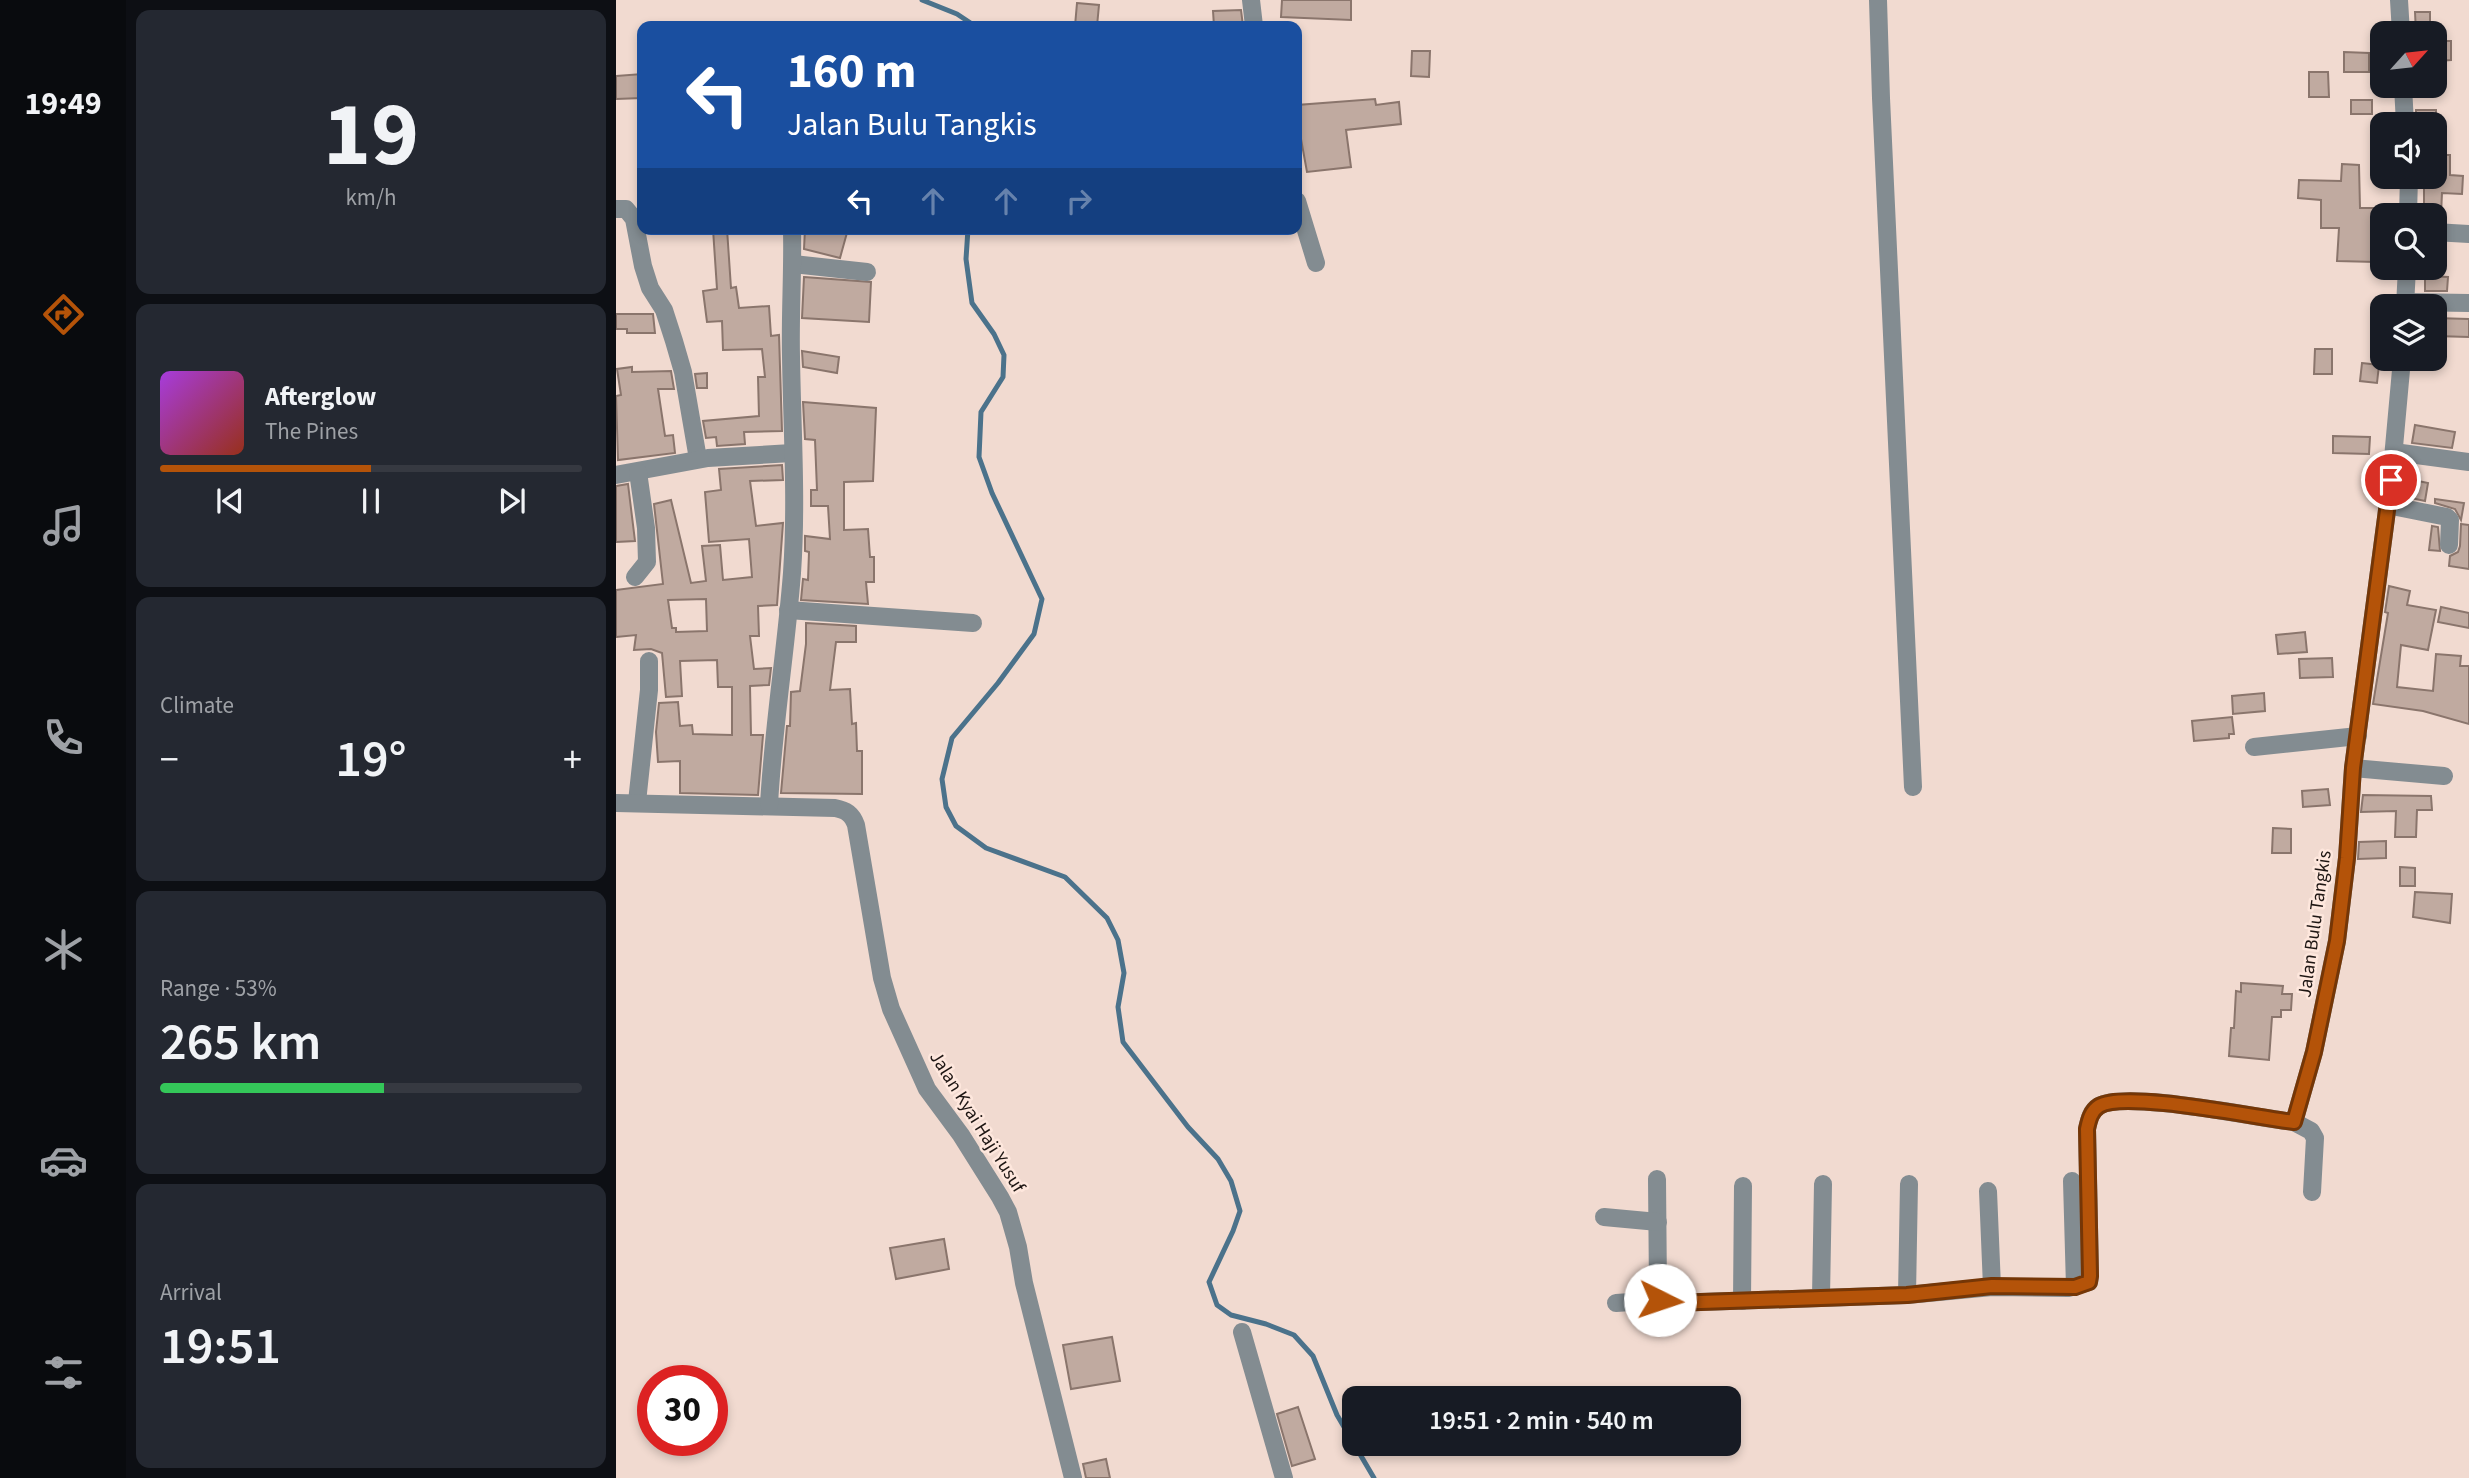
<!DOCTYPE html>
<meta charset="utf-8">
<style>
body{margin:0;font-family:"Source Sans 3",sans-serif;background:#242831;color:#f1f3f6;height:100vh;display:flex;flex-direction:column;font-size:26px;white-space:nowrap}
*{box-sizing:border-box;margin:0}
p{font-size:23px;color:#9ea1a6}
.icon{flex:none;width:38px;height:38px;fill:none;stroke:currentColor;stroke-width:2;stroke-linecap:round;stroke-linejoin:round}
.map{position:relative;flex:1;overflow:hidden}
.side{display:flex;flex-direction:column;gap:10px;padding:10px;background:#0d0f14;width:490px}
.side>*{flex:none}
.top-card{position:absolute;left:21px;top:21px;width:665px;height:214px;border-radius:14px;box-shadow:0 4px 10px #0003;background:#1a4fa0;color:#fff;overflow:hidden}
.needle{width:46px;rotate:63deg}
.fabs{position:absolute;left:1754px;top:21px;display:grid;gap:14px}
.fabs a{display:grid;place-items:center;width:77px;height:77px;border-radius:14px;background:#171b24;box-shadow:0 4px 10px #0003;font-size:35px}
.speed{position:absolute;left:21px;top:1365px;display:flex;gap:14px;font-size:35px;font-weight:700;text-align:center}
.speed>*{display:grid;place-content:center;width:91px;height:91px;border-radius:50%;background:#171b24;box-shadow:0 4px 10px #0003;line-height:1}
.speed .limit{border:10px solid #d22;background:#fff;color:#111}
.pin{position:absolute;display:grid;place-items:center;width:60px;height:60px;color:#fff;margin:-30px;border:4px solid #fff;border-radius:50%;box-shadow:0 2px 7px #0007}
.me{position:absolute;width:77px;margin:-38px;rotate:94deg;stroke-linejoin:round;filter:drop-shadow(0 0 5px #0008)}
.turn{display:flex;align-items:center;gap:24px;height:147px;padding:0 35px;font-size:32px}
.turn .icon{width:91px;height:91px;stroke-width:2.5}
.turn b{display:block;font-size:49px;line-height:60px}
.lanes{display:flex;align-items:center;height:66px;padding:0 35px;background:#0003;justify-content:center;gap:35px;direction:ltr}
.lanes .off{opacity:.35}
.big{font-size:52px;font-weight:600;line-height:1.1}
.side .card{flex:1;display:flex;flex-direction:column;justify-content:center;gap:10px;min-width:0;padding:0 24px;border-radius:14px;background:#242831}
.side .dial{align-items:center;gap:0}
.dial b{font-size:91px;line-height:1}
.song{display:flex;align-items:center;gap:21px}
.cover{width:84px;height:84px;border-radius:10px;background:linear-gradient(135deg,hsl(280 70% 55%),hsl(10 70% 35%))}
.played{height:7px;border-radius:4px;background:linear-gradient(90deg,#b45309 50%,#363941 50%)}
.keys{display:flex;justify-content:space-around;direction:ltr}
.heat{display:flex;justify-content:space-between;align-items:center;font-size:38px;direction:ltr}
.charge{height:10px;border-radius:5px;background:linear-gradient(90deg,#34c759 53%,#363941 0)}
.trip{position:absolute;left:726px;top:1386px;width:399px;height:70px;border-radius:14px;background:#171b24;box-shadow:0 4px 10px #0003;font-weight:600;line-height:70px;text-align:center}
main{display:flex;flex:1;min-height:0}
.tab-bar{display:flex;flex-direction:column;width:126px;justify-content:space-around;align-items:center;background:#090b0e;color:#9ea1a6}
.tab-bar .icon{width:49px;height:49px}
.tab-bar .active{color:#b45309}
.tab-bar b{font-size:32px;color:#f1f3f6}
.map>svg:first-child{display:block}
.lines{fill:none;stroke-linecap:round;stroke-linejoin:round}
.stream{stroke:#4b728b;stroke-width:5}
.building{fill:#c0aaa0;stroke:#8a756c;stroke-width:2;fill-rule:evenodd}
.minor{stroke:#838c91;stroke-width:18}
.route-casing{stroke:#753606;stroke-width:18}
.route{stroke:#b45309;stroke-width:12}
.labels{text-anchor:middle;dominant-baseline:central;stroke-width:5;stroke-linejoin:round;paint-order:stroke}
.street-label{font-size:19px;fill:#1e1613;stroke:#fee7dd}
</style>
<main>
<nav class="tab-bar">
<b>19:49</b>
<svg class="icon active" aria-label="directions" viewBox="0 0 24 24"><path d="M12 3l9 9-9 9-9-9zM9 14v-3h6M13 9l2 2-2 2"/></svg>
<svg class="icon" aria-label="music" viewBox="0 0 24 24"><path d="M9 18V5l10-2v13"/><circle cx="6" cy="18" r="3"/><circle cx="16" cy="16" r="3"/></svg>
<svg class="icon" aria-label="phone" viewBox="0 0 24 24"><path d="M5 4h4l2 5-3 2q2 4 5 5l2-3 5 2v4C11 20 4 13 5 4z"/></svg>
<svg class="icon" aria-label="climate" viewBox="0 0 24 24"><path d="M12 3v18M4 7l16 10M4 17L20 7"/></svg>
<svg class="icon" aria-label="car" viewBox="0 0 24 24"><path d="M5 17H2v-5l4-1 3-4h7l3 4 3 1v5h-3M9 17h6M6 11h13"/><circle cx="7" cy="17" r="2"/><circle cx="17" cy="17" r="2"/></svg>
<svg class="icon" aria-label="filters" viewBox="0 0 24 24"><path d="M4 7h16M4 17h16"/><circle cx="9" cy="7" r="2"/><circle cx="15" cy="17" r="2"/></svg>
</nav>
<section class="side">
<div class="card dial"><b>19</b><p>km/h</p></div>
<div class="card">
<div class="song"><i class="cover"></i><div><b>Afterglow</b><p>The Pines</p></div></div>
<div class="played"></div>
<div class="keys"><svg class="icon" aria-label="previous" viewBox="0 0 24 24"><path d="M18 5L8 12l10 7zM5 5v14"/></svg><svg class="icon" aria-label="pause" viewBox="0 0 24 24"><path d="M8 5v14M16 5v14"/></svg><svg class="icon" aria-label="next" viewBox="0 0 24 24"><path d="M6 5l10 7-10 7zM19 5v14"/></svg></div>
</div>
<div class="card"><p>Climate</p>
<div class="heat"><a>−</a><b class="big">19°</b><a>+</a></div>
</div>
<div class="card"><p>Range · 53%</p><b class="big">265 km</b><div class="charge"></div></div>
<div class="card"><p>Arrival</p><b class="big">19:51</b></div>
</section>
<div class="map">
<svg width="1853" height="1478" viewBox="0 0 1853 1478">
<rect width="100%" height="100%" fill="#f1dad0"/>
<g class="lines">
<!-- stream -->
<g class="stream">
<polyline points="306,0 341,14 359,26"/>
<polyline points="352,229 350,259 356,303 378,334 388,355 387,377 365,412 363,457 376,493 426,599 418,634 382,683 336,738 326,779 330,807 340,826 370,848 449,877 491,918 502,940 508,973 502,1007 507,1042 572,1127 602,1159 615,1181 624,1211 617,1231 593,1282 601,1305 615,1315 650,1324 678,1335 697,1356 721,1415 758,1478"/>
</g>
</g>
<!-- building -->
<g class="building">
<polygon points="666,0 735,0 735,20 665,17"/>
<polygon points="461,3 483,5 481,26 459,26"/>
<polygon points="625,10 627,26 598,26 597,11"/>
<polygon points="1799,12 1814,12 1814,33 1800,33"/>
<polygon points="1820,41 1835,41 1835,60 1821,61"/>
<polygon points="796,51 814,51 813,77 795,76"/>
<polygon points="1728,52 1753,53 1753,72 1728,72"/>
<polygon points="1693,72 1712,72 1713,97 1693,97"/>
<polygon points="26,74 26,98 0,99 0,76"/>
<polygon points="759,99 760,105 783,102 785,124 730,130 735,167 691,172 683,128 681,129 681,105"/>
<rect x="1735" y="100" width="21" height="14"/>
<rect x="1800" y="110" width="20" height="14"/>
<polygon points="1818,155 1834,155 1834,175 1847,176 1846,194 1826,193 1825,215 1808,215 1808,177 1818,177"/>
<polygon points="1726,164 1743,165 1744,208 1758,208 1760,262 1721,261 1723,228 1705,228 1705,200 1682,198 1683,180 1725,181"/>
<polygon points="97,229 111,229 115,288 120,287 123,308 153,306 155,336 163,335 166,431 128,432 129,444 101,446 100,437 90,438 87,421 143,416 142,377 149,377 146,349 107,350 106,321 91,322 87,291 101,289"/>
<polygon points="189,229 232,229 224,258 188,249"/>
<polygon points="1809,276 1832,277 1831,291 1809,291"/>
<polygon points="188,277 255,282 253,322 186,318"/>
<polygon points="0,314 37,314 39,333 11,333 11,329 0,329"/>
<polygon points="1819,318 1853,319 1853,337 1819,336"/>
<polygon points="1699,349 1716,349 1716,374 1698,374"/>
<polygon points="186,351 223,357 221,373 187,367"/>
<polygon points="1746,363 1763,365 1761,383 1744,381"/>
<polygon points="16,367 16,372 55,371 58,389 42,389 49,436 57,435 59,453 2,460 0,396 5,395 1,369"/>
<polygon points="91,373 91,388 81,388 79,374"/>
<polygon points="187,402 260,408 257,481 228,482 228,530 252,529 254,557 258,557 258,582 250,582 252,604 185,600 187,579 192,580 193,552 189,551 189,536 214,539 212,506 195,506 195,490 201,490 199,440 189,439"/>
<polygon points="1799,425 1839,432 1836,448 1796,443"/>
<polygon points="1717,436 1754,437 1753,454 1717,453"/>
<path d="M166 465 167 480 134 481 140 526 167 523 161 605 142 606 143 636H134L138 669 155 668 153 685 134 686 135 735H147L142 795 64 793V761L42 762 40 732 43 703 62 702 64 726 76 725 77 734 116 735V687H102L101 660 64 661 66 696 50 697 46 653 35 649 18 650 20 635 0 637V590L47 584 38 504 55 500 75 583 90 581 86 546 104 545 107 580 136 577 133 539 93 542 89 492 105 490 103 469ZM90 599 91 631 60 632V628H56L52 600Z"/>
<polygon points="1788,478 1812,483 1809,501 1786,496"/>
<polygon points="12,484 19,541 0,542 0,486"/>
<polygon points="1819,499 1848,503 1845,520 1839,509 1819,503"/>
<polygon points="1845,524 1853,525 1853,569 1833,566 1834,556 1842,552 1844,546"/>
<polygon points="1816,526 1822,527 1824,551 1813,550"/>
<polygon points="1773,586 1794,591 1791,605 1820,610 1812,650 1785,645 1781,687 1817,691 1820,654 1845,656 1844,666 1853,666 1853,724 1807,711 1757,704 1772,613 1769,612"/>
<polygon points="1825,607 1853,613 1853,628 1822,622"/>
<polygon points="190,623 240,626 240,642 220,642 214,690 234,689 236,724 240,723 241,751 246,751 246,794 165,793 171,726 174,726 175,692 184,691 190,644"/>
<polygon points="1689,632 1691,652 1662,654 1660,635"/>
<polygon points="1716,658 1717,677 1684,678 1683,659"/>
<polygon points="1648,693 1649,711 1617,714 1616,696"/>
<polygon points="1616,717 1618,734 1613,734 1613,738 1578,741 1576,721"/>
<polygon points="1712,789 1714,805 1687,807 1686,791"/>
<polygon points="1747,795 1815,796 1816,810 1801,810 1800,837 1779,837 1780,811 1745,812"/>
<polygon points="1657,828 1675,829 1675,853 1656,853"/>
<polygon points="1770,841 1770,858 1742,859 1743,842"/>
<polygon points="1784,867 1799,868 1799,886 1784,886"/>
<polygon points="1799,892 1836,894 1834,923 1797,917"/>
<polygon points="1625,983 1667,986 1666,994 1676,994 1675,1010 1665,1010 1665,1017 1656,1017 1653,1060 1613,1056 1615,1028 1618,1028 1620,991 1625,992"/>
<polygon points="328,1239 333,1269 280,1279 274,1248"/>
<polygon points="496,1337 504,1381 455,1389 447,1345"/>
<polygon points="682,1407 699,1459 676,1466 661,1414"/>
<polygon points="490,1459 494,1478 470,1478 467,1464"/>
</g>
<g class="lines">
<!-- minor -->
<g class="minor">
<polyline points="635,0 638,26"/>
<polyline points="1262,0 1265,98 1297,787"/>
<polyline points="1783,0 1785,33"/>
<polyline points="1787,86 1789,124"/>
<polyline points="681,201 700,263"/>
<polyline points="0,209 10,209 18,219 27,266 34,288 48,310 58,341 67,372 82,459"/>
<polyline points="1792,215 1793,177"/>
<polyline points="1818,232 1853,234"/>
<polyline points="177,264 251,272"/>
<polyline points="1789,302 1853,303"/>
<polyline points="1789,306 1791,268"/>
<polyline points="1778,452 1853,462"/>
<polyline points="0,475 92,458 176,453"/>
<polyline points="1771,505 1831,517 1834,520 1833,545"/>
<polyline points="19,577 31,562 30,528 22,472"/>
<polyline points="172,610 357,623"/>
<polyline points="1638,747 1742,736"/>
<polyline points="1737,768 1828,776"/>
<polyline points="21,802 33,690 33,661"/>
<path d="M0 803 219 808C230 810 236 814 240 825L266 978 275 1009 311 1089 345 1135 384 1197 392 1212 402 1247 408 1283 457 1478"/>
<path d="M153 805C157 728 170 651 176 573 181 501 176 428 175 356 174 314 177 272 176 229"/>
<polyline points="1678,1122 1695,1131 1699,1138 1696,1192"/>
<polyline points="1041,1179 1042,1290 1044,1300"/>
<polyline points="1456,1181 1459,1287"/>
<polyline points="1372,1191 1376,1287"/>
<polyline points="988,1217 1042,1222"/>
<polyline points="1291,1295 1293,1184"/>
<polyline points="1205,1297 1207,1184"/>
<polyline points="1126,1301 1127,1186"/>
<path d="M1000 1303 1044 1300 1056 1303 1291 1295 1376 1287 1452 1288 1473 1282 1474 1276 1471 1129C1473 1119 1475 1111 1483 1106 1509 1090 1641 1118 1678 1122L1698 1052 1721 941 1731 858 1737 768 1775 480 1786 359"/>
<polyline points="626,1332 668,1478"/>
</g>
</g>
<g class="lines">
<!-- route casing -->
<g class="route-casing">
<path id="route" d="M1044 1300 1056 1303 1291 1295 1376 1286 1459 1287 1473 1282 1474 1276 1471 1129C1473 1120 1475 1111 1483 1106 1509 1090 1642 1118 1678 1122L1698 1052 1721 941 1731 858 1737 768 1775 480"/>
</g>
<!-- route -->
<use href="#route" class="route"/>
</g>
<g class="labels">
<!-- street labels -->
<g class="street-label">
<text transform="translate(1699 924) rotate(-82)">Jalan Bulu Tangkis</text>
<text transform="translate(361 1122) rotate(58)">Jalan Kyai Haji Yusuf</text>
</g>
</g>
</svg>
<div class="fabs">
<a><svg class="needle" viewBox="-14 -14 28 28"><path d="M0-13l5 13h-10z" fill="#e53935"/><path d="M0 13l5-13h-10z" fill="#9ea1a6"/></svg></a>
<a><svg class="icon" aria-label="sound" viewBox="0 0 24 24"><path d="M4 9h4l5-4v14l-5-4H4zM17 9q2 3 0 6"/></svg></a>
<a><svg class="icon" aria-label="search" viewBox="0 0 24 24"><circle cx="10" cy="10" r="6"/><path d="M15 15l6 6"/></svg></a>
<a><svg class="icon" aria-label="layers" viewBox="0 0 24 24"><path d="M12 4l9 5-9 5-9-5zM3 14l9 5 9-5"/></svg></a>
</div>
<div class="speed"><div class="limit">30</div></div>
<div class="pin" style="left:1775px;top:480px;background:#d93025"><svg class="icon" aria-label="arrive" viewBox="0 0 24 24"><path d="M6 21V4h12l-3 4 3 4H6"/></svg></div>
<svg class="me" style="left:1044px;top:1300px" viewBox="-20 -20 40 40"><circle r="19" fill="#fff"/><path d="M0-13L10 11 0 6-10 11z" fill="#b45309"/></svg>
<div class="trip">19:51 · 2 min · 540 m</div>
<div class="top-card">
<div class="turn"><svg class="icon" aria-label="left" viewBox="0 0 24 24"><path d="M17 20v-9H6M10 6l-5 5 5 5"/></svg><div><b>160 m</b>Jalan Bulu Tangkis</div></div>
<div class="lanes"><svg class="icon" aria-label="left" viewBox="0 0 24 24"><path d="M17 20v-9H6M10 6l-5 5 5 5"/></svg><svg class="icon off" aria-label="ahead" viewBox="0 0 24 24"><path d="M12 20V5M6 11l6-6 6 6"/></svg><svg class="icon off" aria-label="ahead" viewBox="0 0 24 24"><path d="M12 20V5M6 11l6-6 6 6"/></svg><svg class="icon off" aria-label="right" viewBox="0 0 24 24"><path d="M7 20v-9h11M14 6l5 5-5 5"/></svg></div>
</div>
</div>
</main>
